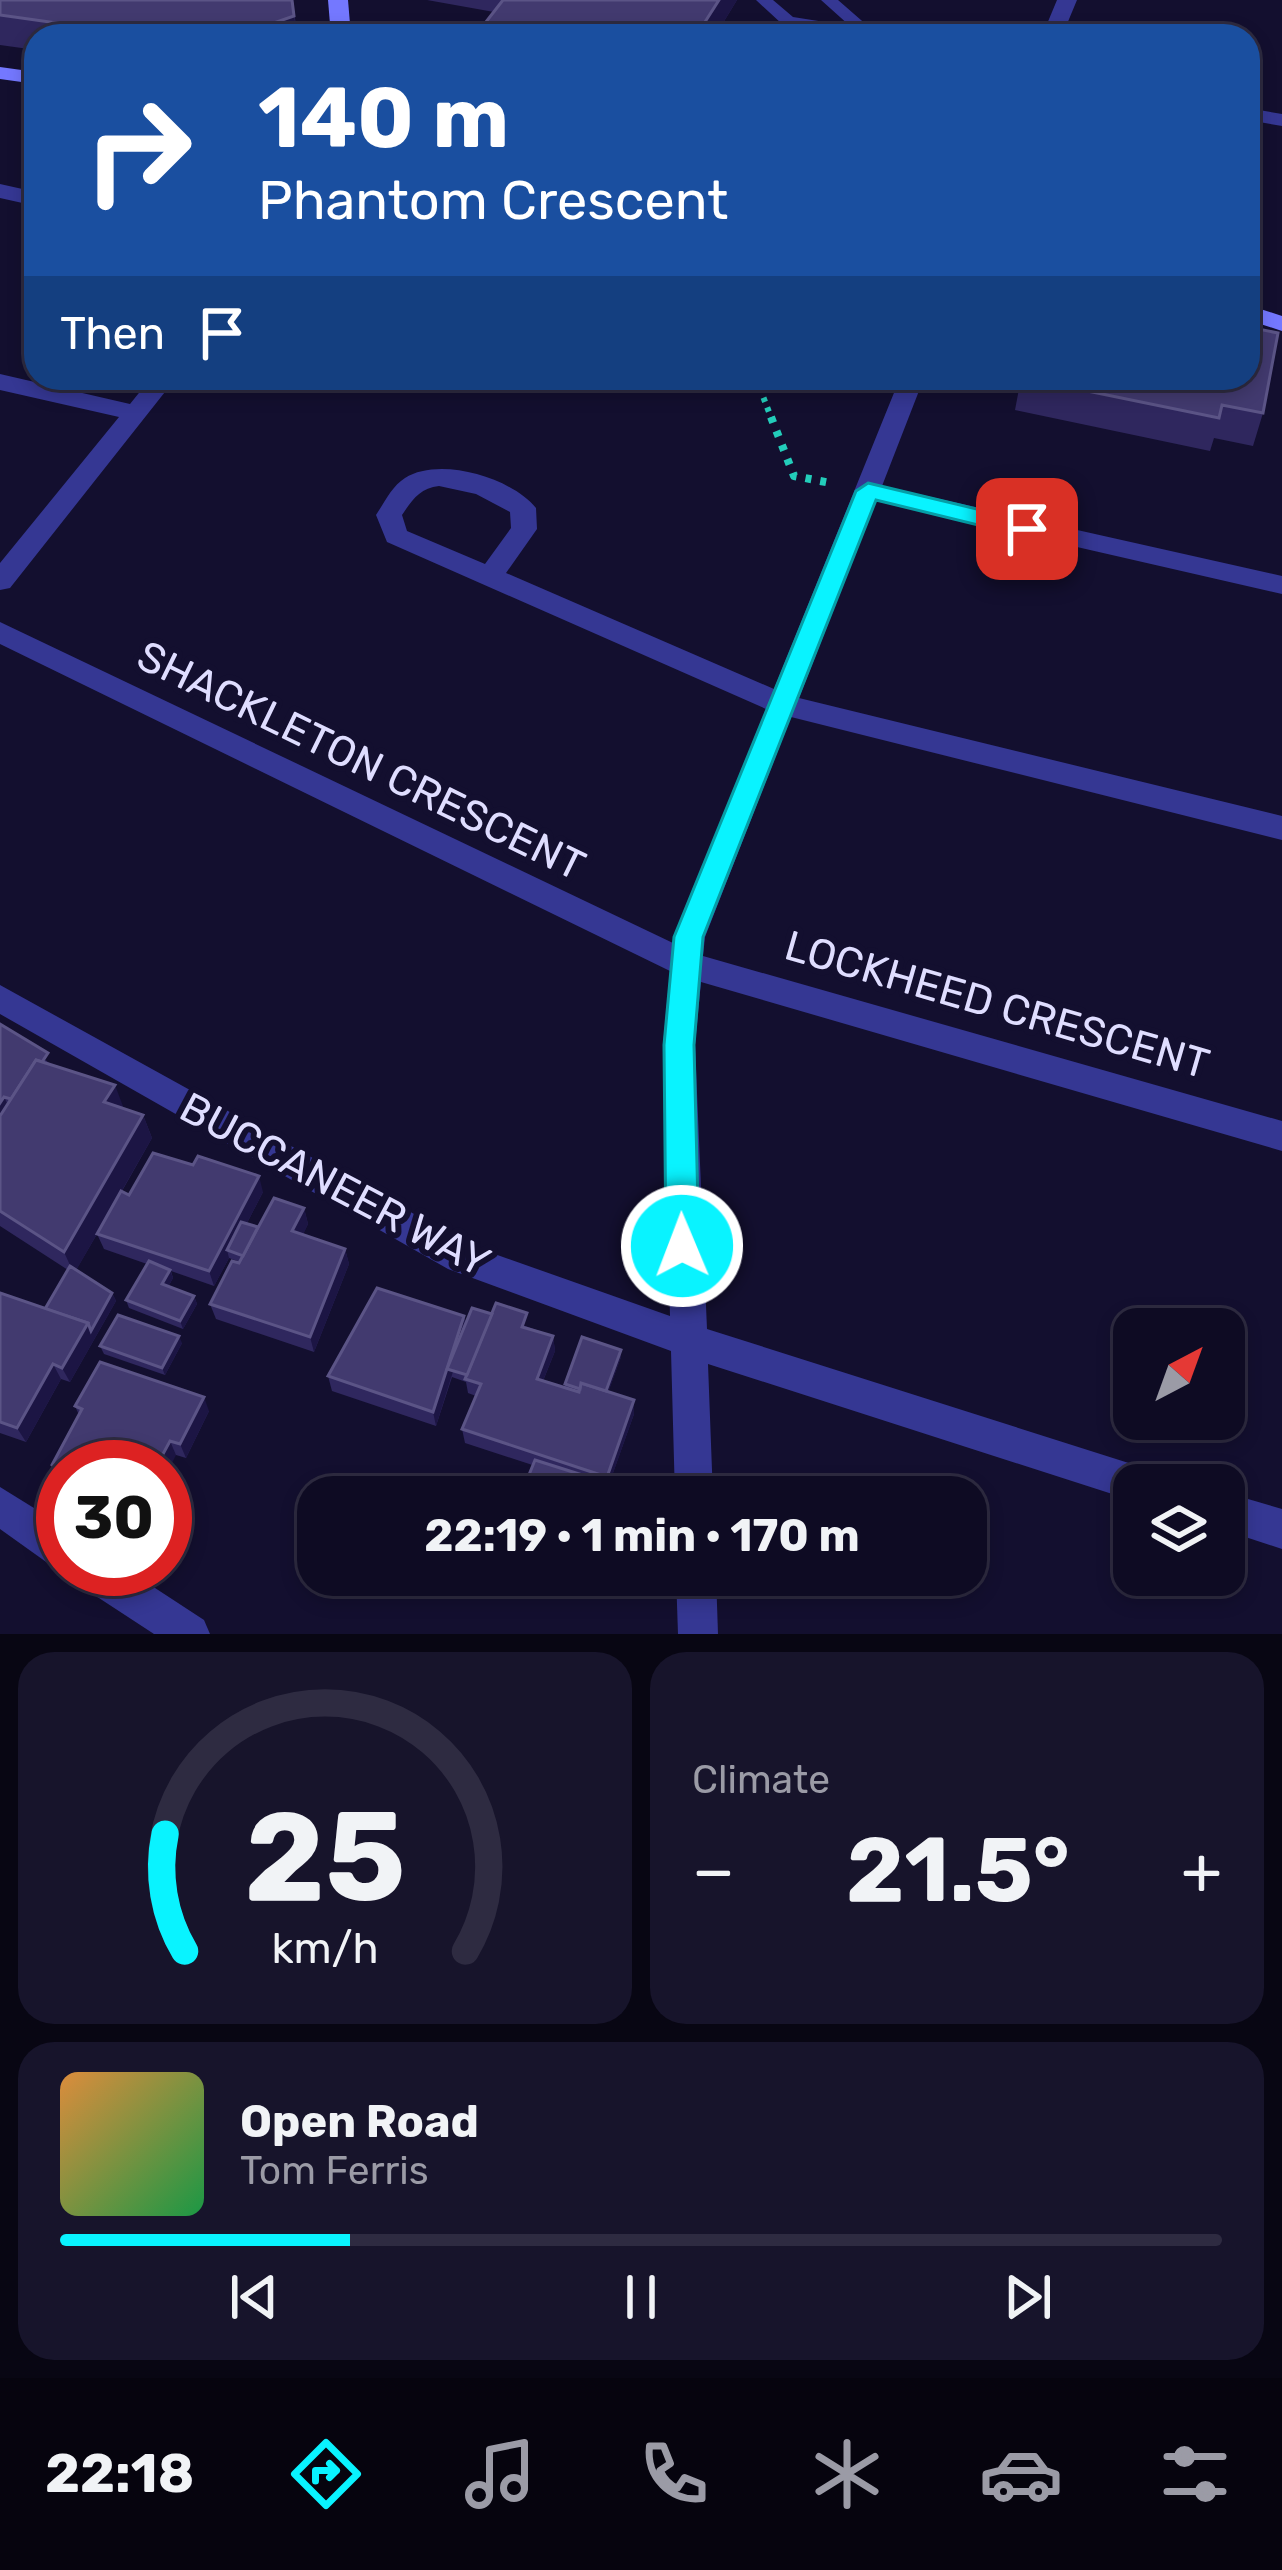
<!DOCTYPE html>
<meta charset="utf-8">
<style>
body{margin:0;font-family:Rubik,sans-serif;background:#17142b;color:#f1f3f6;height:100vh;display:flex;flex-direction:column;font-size:45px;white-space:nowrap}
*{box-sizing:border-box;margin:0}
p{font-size:39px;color:#9b9ba6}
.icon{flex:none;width:66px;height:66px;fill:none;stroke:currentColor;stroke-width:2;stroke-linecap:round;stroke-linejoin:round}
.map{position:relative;height:1634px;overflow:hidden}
.details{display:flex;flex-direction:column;gap:18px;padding:18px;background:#080613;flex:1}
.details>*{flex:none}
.banner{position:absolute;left:24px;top:24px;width:1236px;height:366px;border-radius:36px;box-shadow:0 6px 18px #0003,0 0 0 3px #2e2b41;background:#1a4fa0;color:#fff;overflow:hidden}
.needle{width:78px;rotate:41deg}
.fabs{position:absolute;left:1113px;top:1308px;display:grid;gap:24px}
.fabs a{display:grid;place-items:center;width:132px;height:132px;border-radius:24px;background:#0e0b23;box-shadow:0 6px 18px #0003,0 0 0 3px #2e2b41;font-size:60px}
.speed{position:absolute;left:36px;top:1440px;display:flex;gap:24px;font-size:60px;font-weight:700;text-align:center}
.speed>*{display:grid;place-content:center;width:156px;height:156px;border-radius:50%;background:#0e0b23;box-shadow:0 6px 18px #0003,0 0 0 3px #2e2b41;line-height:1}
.speed .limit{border:18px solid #d22;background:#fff;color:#111}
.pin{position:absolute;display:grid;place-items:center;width:102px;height:102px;color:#fff;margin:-51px;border-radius:24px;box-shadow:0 6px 18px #0006}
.me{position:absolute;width:132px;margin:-66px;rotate:359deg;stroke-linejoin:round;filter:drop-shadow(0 0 9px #0008)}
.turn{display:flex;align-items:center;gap:42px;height:252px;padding:0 36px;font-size:54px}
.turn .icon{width:156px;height:156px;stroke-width:2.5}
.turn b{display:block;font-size:84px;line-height:102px}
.then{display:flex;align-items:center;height:114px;padding:0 36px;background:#0003;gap:24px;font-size:45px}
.big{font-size:90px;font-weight:700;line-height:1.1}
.details .widget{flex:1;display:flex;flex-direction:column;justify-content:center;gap:18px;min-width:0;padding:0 42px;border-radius:36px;background:#17142b}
.details .dial{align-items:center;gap:0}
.dial svg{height:312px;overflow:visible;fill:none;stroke:#2e2b41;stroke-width:7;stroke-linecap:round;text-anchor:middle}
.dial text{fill:#f1f3f6;stroke:none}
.song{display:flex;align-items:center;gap:36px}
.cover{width:144px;height:144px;border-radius:18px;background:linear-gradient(135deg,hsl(30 70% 55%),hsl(140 70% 35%))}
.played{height:12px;border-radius:6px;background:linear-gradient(90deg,#09f3ff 25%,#2e2b41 25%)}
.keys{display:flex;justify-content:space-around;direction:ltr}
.heat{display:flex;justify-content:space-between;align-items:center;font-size:66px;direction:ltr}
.details .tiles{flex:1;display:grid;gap:18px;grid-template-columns:1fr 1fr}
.widget:last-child{grid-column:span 2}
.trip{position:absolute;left:297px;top:1476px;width:690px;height:120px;border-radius:36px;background:#0e0b23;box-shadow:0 6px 18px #0003,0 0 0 3px #2e2b41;font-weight:700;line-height:120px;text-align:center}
.dock{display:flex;height:192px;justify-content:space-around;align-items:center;background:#06040e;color:#9b9ba6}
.dock .icon{width:84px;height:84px}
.dock .on{color:#09f3ff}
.dock b{font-size:54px;color:#f1f3f6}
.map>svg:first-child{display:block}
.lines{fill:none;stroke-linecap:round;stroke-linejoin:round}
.path-far1{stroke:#23cdba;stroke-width:6;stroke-dasharray:4.5 6;stroke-linecap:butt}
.path{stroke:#23cdba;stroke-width:8;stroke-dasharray:6 9;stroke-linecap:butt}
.lane{fill:#353793;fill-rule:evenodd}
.street{fill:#353793;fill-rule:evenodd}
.secondary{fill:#7478ff;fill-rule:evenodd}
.wall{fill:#2f275e}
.shaded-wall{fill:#1c1544}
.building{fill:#423a6f;stroke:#5b5486;stroke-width:3}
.route{fill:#09f3ff;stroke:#069ea6;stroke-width:3}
.labels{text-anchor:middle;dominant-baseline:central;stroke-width:12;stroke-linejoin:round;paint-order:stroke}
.street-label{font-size:42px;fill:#dfddff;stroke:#130f2f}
</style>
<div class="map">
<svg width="1282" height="1634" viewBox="0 0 1282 1634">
<rect width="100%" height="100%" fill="#130f2f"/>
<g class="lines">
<!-- path-far1 -->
<polyline class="path-far1" points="756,378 772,420"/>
<!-- path -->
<polyline class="path" points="771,417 794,476 831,483"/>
<!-- lane -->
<polygon class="lane" points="756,0 773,0 793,17 850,26 821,0 838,0 877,34 852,36 782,24"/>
<!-- street -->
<g class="street">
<polygon points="1057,0 1077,0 1062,36 1042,36"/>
<polygon points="1248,108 1282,114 1282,126 1248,120"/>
<polygon points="0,184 36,192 36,206 0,198"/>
<polygon points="0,374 130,404 151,378 176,378 10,588 0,590 0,563 119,417 0,390"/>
<path d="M900 378H924L882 486 1282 576V594L876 501 799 698 1282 816V840L791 717 705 937 703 956 1282 1121V1151L701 982 695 1045 707 1329 1157 1472 1162 1485H1134V1501L708 1364 713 1497H675L671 1351 448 1269 0 1014V985L472 1246 670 1316 663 1045 670 971 0 644V622L673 943 766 709 387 542 376 515C384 503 392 486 405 478 440 456 512 478 536 508L537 529 506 573 774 689ZM439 486 476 494 510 512 511 528 485 564 407 531 402 515C412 500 420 488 439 486Z"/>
<polygon points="0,1487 63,1526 65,1569 49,1564 0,1529"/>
<polygon points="1224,1492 1282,1509 1282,1549 1224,1530"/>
<polygon points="70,1569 126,1569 204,1620 210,1634 154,1634 76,1583"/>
<polygon points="676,1575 716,1575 718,1634 678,1634"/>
</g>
<!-- secondary -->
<g class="secondary">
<polygon points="328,0 348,0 351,36 331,36"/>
<polygon points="0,67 36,72 36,84 0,79"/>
<polygon points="1248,305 1282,316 1282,331 1248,320"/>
</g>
</g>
<!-- wall -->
<g class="wall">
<polygon points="0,0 293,0 297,36 36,36 36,50 0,45"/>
<polygon points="427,0 737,0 715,36 475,36 494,12"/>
<polygon points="1021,378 1248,378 1263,413 1253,446 1214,438 1210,451 1015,410"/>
<polygon points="0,1024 53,1066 124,1108 143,1115 152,1138 122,1191 129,1195 263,1192 247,1223 258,1227 304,1208 308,1224 303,1234 345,1249 349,1264 314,1352 216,1319 210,1304 240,1262 229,1258 214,1286 171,1271 173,1278 168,1287 194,1296 197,1304 183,1329 129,1308 126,1300 147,1264 104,1249 97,1234 76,1270 112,1293 116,1301 70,1382 61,1379 26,1442 0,1433 0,1293 45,1309 68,1270 0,1226"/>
<polygon points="492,1314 553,1336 555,1351 543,1381 565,1387 565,1384 621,1357 608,1392 634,1400 634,1414 609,1484 614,1485 615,1492 465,1443 462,1429 476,1396 468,1393 466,1382 452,1377 436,1426 332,1391 328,1376 464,1316 466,1324"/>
<polygon points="182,1343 165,1375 104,1354 100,1346"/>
<polygon points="75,1406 209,1411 186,1458 176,1455 63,1467 63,1481 52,1465 79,1415"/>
</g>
<!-- shaded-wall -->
<g class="shaded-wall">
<polygon points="292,0 297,36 236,36"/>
<polygon points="719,0 737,0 715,36 696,36"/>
<polygon points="115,1085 124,1109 104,1102"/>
<polygon points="4,1097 12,1113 0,1132 0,1103"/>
<polygon points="143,1115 152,1138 74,1274 64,1252"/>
<polygon points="259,1176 263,1192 232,1252 227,1250 229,1258 214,1286 209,1271"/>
<polygon points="304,1208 308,1224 297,1247 292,1231"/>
<polygon points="345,1249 349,1264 314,1352 310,1337"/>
<polygon points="170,1270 173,1278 165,1292 162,1284"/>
<polygon points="112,1293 116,1301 70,1382 62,1368 88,1323"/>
<polygon points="194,1296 197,1304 183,1329 180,1321"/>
<polygon points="464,1316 466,1330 436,1426 433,1412"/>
<polygon points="179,1336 182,1343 165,1375 162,1368"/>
<polygon points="553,1336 555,1351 538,1393 537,1379"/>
<polygon points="621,1350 621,1357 604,1404 603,1397"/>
<polygon points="53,1364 61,1379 26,1442 17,1428"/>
<polygon points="204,1397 209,1411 186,1458 180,1444"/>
<polygon points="634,1400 634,1414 607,1490 607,1477"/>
<polygon points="170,1441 176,1455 165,1477 165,1467 156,1467"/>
</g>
<!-- building -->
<g class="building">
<polygon points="0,0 292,0 294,16 236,36 149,36 0,15"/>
<polygon points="503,0 719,0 696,36 475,36"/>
<polygon points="1248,327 1278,333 1263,413 1222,405 1219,418 1024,378 1248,378"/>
<polygon points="0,1024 48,1053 42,1062 36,1060 11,1099 4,1097 0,1103"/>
<polygon points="36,1060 115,1085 104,1102 143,1115 64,1252 0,1211 0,1116"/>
<polygon points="153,1153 193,1165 198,1156 259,1176 209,1271 97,1234 121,1191 129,1195"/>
<polygon points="274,1198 304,1208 292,1231 345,1249 310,1337 210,1304 232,1261 239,1263"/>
<polygon points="241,1222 258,1227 243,1256 227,1250"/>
<polygon points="149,1261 170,1270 162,1284 194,1296 180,1321 126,1300"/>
<polygon points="70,1266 112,1293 91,1331 88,1323 45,1309"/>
<polygon points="377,1288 464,1316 433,1412 328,1376"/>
<polygon points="0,1293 88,1323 62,1368 53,1364 17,1428 0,1422"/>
<polygon points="496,1303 527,1313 522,1327 553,1336 537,1379 579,1392 581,1383 634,1400 607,1477 462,1429 481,1384 465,1379"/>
<polygon points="472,1308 492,1314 467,1375 447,1369"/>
<polygon points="118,1315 179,1336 162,1368 100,1346"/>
<polygon points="582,1337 621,1350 606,1391 581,1383 580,1389 565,1384"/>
<polygon points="100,1362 204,1397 180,1444 170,1441 156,1467 63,1467 63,1475 52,1465 82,1409 75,1406"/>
<polygon points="535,1460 614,1485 610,1497 520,1497"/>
</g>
<!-- route -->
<polygon class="route" points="868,483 1027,521 1039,529 1027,537 876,500 703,937 694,1045 699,1246 694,1256 682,1260 671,1256 666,1246 664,1045 674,937 856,491"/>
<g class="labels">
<!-- street labels -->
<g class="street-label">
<text transform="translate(361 761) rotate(26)">SHACKLETON CRESCENT</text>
<text transform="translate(997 1005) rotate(16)">LOCKHEED CRESCENT</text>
<text transform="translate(335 1185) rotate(28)">BUCCANEER WAY</text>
</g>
</g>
</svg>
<div class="fabs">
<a><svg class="needle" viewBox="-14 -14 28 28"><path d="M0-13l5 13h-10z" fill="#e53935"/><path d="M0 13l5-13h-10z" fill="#9b9ba6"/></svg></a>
<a><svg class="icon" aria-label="layers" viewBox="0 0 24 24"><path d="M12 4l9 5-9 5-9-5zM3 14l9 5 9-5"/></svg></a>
</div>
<div class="speed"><div class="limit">30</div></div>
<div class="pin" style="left:1027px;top:529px;background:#d93025"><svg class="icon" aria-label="arrive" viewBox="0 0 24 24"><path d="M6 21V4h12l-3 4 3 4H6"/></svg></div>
<svg class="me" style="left:682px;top:1246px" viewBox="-20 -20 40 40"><circle r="17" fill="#09f3ff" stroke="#fff" stroke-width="3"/><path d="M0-11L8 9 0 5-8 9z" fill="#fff"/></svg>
<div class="trip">22:19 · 1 min · 170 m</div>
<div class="banner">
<div class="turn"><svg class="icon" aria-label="right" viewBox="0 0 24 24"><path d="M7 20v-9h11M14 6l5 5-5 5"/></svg><div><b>140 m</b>Phantom Crescent</div></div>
<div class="then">Then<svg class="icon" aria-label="arrive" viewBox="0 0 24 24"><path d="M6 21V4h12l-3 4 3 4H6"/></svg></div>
</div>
</div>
<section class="details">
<div class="tiles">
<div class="widget dial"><svg viewBox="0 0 100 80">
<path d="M14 69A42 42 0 1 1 86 69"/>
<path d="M14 69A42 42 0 0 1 9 39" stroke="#09f3ff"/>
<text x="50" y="56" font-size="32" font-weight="700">25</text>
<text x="50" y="72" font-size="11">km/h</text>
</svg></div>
<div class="widget"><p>Climate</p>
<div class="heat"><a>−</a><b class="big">21.5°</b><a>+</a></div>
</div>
<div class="widget">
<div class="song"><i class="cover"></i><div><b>Open Road</b><p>Tom Ferris</p></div></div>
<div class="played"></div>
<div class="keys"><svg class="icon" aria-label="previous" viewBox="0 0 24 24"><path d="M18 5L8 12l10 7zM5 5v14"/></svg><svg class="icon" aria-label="pause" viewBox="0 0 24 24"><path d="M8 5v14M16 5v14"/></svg><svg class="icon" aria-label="next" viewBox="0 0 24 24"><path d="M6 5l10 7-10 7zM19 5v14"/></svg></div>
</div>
</div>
</section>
<nav class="dock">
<b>22:18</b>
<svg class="icon on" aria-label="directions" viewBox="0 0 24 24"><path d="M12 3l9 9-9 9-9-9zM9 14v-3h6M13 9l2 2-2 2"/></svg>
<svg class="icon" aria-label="music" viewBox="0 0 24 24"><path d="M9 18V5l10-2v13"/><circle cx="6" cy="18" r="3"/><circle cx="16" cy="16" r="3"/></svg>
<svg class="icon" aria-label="phone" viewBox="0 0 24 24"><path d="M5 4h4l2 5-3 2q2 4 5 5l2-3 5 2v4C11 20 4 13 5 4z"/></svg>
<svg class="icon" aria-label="climate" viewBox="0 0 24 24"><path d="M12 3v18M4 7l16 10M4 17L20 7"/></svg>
<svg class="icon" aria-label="car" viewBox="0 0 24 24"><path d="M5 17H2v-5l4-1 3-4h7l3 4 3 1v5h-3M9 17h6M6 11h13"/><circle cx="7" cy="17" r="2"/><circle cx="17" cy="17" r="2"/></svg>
<svg class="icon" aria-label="filters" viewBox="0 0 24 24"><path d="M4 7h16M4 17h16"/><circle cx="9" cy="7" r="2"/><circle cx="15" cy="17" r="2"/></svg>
</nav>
